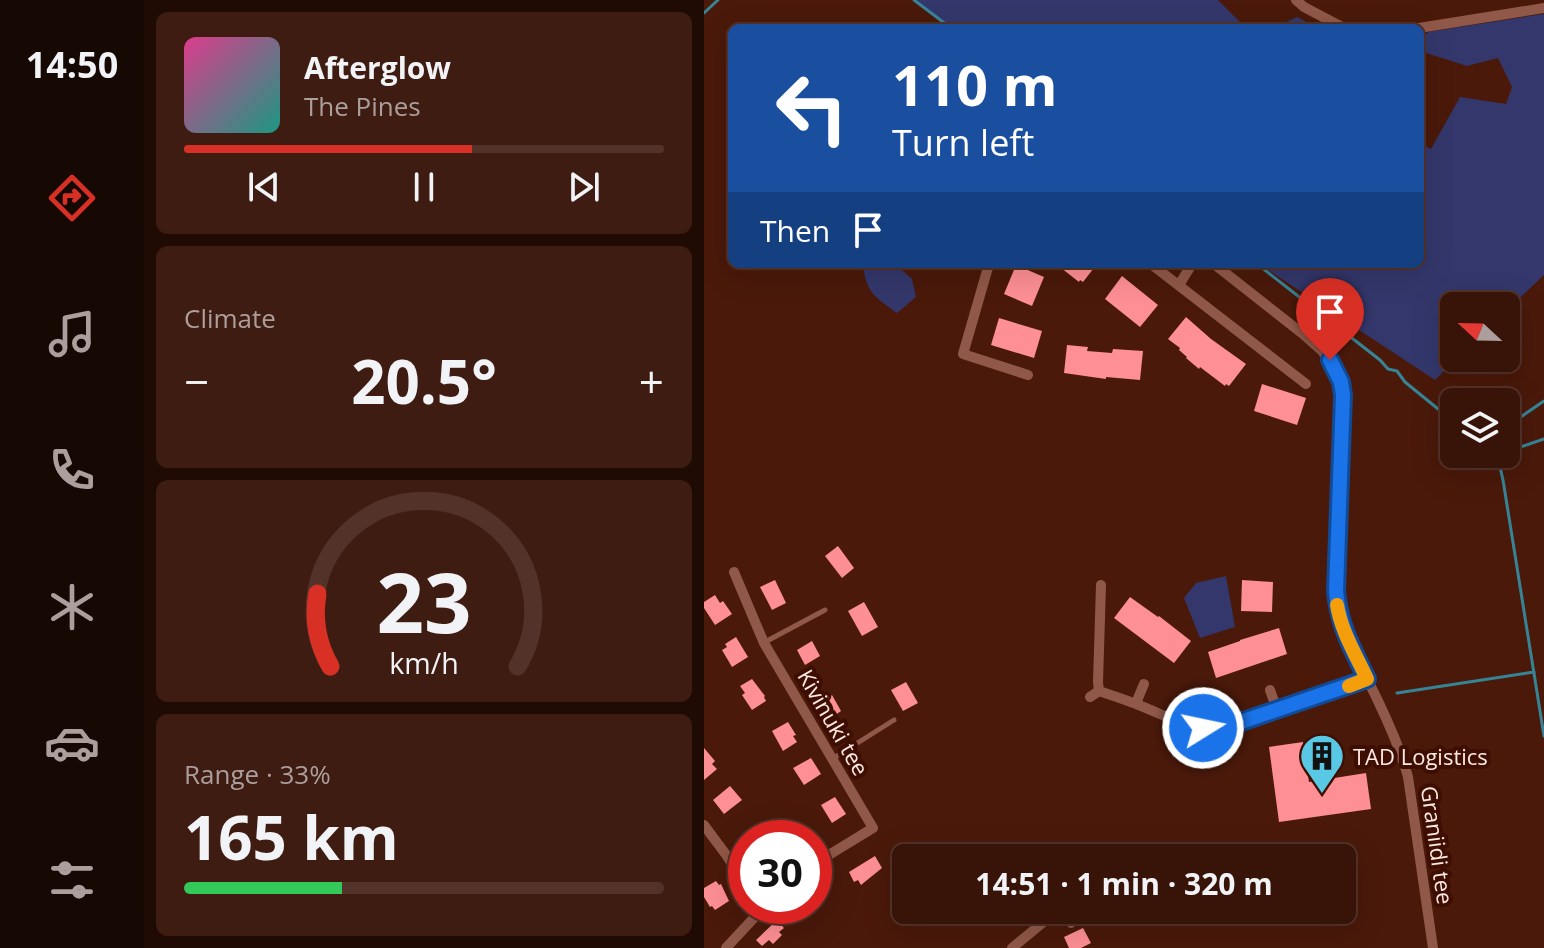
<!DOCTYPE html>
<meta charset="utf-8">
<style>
body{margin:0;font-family:"Open Sans",sans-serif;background:#3f1c12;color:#f1f3f6;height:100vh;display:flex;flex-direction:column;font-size:30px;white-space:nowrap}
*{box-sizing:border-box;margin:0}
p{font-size:26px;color:#ab9e9c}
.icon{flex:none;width:44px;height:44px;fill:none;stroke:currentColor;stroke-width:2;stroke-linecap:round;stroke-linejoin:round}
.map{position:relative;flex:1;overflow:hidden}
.details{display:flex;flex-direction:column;gap:12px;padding:12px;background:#1f0a04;width:560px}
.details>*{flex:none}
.hud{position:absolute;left:24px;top:24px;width:696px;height:244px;border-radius:12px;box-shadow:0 8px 32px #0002,0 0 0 2px #523229;background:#1a4fa0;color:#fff;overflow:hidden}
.needle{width:52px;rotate:292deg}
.fabs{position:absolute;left:736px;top:292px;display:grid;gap:16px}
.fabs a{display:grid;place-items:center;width:80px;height:80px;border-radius:12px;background:#381308;box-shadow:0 8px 32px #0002,0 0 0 2px #523229;font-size:40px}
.speed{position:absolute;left:24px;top:820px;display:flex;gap:16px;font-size:40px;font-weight:700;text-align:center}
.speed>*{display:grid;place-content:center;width:104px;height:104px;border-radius:50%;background:#381308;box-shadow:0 8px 32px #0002,0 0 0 2px #523229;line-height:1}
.speed .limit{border:12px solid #d22;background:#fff;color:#111}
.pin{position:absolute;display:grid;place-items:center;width:68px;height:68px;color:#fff;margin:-82px -34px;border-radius:50% 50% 50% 0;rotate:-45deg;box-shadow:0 0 8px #0007}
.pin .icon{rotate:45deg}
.me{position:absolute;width:88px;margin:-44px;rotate:80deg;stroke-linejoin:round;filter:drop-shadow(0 0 6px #0008)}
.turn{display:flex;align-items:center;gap:28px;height:168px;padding:0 32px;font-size:36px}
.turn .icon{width:104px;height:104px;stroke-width:2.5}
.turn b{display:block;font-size:56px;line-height:68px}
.then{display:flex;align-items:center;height:76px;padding:0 32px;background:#0003;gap:16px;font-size:30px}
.big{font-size:60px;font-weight:700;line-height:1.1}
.details .widget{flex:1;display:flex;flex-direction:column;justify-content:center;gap:12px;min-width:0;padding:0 28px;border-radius:12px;background:#3f1c12}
.details .dial{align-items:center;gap:0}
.dial svg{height:208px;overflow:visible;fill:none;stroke:#523229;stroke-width:7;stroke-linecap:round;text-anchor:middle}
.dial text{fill:#f1f3f6;stroke:none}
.song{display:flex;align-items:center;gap:24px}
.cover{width:96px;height:96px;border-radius:12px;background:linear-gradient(135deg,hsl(330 70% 55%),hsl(170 70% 35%))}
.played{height:8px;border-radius:4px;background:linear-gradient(90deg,#d93025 60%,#523229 60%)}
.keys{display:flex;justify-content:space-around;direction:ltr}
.heat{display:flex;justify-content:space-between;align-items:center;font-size:44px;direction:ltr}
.charge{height:12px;border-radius:6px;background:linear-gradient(90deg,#34c759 33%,#523229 0)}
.trip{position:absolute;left:188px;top:844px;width:464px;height:80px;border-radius:12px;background:#381308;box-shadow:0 8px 32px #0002,0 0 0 2px #523229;font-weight:700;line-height:80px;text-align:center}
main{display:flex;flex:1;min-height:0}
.menu{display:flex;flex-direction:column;width:144px;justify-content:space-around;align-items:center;background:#160803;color:#ab9e9c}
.menu .icon{width:56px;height:56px}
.menu .current{color:#d93025}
.menu b{font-size:36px;color:#f1f3f6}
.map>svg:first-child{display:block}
.green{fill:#33376b}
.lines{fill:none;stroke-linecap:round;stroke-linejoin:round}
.stream{stroke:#378497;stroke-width:3}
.building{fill:#fd8f95}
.service{stroke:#905848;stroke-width:5}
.minor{stroke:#905848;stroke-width:10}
.route-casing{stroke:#114b97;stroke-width:20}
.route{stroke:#1a73e8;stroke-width:14}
.slow{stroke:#f59e0b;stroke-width:14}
.labels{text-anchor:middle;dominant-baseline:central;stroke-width:8;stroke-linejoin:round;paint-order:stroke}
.street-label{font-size:22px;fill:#fde9e3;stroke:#3e0e02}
.poi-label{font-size:22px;fill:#fde9e3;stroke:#3e0e02;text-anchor:start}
</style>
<main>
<nav class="menu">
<b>14:50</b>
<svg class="icon current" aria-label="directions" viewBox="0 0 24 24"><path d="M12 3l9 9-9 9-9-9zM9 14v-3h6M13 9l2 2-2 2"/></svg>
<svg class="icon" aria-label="music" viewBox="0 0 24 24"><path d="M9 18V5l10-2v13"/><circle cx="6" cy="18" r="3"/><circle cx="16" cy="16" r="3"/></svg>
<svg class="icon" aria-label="phone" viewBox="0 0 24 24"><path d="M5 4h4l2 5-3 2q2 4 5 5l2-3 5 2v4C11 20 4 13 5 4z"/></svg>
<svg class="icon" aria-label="climate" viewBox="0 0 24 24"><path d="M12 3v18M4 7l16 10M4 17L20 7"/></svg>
<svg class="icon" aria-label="car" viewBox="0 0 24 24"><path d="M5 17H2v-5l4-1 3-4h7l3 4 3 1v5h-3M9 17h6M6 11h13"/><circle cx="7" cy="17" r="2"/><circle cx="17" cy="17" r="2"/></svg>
<svg class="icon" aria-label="filters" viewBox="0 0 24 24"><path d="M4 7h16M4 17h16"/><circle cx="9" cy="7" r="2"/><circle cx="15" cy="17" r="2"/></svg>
</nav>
<section class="details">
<div class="widget">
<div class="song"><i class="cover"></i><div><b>Afterglow</b><p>The Pines</p></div></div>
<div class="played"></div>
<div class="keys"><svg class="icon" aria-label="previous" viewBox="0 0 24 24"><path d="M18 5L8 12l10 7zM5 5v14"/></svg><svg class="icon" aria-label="pause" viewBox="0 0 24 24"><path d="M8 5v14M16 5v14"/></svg><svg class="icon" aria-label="next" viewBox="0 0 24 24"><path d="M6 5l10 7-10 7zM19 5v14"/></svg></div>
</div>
<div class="widget"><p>Climate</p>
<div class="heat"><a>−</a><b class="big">20.5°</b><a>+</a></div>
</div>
<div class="widget dial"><svg viewBox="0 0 100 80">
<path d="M14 69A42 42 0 1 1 86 69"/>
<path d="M14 69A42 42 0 0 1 9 41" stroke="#d93025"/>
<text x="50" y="56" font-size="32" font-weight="700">23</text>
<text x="50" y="72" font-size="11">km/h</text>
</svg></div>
<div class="widget"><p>Range · 33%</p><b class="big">165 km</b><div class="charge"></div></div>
</section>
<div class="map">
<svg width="840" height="948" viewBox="0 0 840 948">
<rect width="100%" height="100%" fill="#4a190a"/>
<!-- green -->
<g class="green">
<polygon points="209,0 514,0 542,28 247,28"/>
<polygon points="840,14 840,275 802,311 802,306 750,306 750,358 753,358 731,380 555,264 716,264 716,143 727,149 756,97 802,104 808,87 794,58 763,66 716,51 716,41 724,32"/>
<polygon points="593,17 614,28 569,28"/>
<path d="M159 264H191L208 279 212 297 193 313C171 297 162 293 159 264Z"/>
<polygon points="522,576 531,627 496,638 480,598 492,583"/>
</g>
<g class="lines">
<!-- stream -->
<g class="stream">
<polyline points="210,0 247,28"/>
<polyline points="0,13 14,0"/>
<polyline points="553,264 676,360 684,369 693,371 701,382 750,422"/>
<polyline points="802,427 840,401"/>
<polyline points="802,452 840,439"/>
<polyline points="787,454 791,456 797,454"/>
<polyline points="791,456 795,463 799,480 840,736"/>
<polyline points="693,693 830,672"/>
</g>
</g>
<!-- building -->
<g class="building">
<polygon points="352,264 393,264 379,282 376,280 375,282"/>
<polygon points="312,265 340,277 328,306 300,294"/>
<polygon points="418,276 454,305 436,327 401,299"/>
<polygon points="482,317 507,339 542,364 525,386 522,384 521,386 496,367 495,369 482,358 483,357 475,350 476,348 464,339"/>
<polygon points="295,318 338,331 330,358 287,345"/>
<polygon points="363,345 384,347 383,351 408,353 409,349 439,351 436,380 402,377 402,379 360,373"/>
<polygon points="558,384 602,398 593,425 550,411"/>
<polygon points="134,546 150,568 138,578 121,556"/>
<polygon points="71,580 82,603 68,610 56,587"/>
<polygon points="538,580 569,582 568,612 537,611"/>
<polygon points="11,595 16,603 19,601 28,614 11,625 0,608 0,602"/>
<polygon points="426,597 454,617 455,616 487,641 470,663 410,618"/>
<polygon points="160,602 174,627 158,636 144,611"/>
<polygon points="575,628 583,654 512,678 504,652 536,641 536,640"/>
<polygon points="32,637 44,657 28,667 18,650 23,647 21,644"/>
<polygon points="108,641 116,656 101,665 93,650"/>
<polygon points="48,679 61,696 60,697 62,701 48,710 38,695 41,693 36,686"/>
<polygon points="202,682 214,703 199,711 187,690"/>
<polygon points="128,695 137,711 127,718 118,702"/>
<polygon points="84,722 92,735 89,736 93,742 79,751 68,731"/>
<polygon points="599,742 605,782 662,773 667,809 575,822 565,747"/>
<polygon points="0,748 11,761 8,764 13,769 0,780"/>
<polygon points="107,758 117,774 100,785 89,768"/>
<polygon points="26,786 38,800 20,814 9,800"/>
<polygon points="131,797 142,814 128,823 117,805"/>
<polygon points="171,856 178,868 157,885 154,880 150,882 145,872"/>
<polygon points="12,881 15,885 17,884 25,901 11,910 8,906 6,907 0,897 0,888"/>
<polygon points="587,910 619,910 620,920 588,923"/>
<polygon points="73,920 80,928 75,932 78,935 69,944 65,940 58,946 52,940"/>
<polygon points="379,928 387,943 377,948 365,948 360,937"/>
</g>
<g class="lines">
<!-- service -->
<g class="service">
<polyline points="61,642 121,610"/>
<polyline points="128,759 190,720"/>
</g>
<!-- minor -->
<g class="minor">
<polyline points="592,0 600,7 638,27 652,28"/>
<polyline points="715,28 840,8"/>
<polyline points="285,264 259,354 324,375"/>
<polyline points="447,264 602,384"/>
<path d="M510 264 599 334 618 351 632 370 637 382 639 395 632 591C635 631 657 665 674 701 686 726 697 751 704 777L729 948"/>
<polyline points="475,285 488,264"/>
<polyline points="30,572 60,643 169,828 110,864"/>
<polyline points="566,690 573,710"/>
<polyline points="395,691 394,682 397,585"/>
<path d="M386 697 395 691C407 695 420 699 432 704 469 718 483 732 525 726L663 679"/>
<polyline points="432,703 440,684"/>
<polyline points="513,728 516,749"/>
<polyline points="0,825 23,856 42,886"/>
<polyline points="358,910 367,923"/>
<polyline points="22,948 61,906"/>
<polyline points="308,948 354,910"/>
</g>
</g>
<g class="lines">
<!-- route casing -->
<g class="route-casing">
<path id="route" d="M499 728 525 726 663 679C648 648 635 626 632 591L639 395 637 382 626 360"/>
</g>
<!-- route -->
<use href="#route" class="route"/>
<!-- slow -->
<path class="slow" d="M633 605C637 631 652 655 663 679L645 686"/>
</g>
<!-- icons -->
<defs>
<g id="building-pin" transform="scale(2.3)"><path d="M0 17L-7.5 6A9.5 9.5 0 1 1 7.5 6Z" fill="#59c8e4" stroke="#3e0e02"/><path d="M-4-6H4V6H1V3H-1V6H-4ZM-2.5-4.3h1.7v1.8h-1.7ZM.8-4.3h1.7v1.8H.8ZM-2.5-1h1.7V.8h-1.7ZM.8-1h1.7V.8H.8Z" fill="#111"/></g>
</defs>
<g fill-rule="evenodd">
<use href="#building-pin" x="618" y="756"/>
</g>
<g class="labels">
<!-- street labels -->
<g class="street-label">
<text transform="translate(130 722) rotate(60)">Kivinuki tee</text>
<text transform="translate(734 845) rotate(82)">Graniidi tee</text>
</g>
<!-- poi labels -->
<g class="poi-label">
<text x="649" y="756">TAD Logistics</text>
</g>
</g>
</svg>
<div class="fabs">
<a><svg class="needle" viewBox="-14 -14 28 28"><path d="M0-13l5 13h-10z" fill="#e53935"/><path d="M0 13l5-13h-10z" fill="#ab9e9c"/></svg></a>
<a><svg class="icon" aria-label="layers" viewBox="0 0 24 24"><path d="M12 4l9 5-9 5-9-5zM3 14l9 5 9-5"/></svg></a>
</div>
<div class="speed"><div class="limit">30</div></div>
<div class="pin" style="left:626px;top:360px;background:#d93025"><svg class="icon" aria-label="arrive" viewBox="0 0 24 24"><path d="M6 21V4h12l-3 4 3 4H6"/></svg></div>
<svg class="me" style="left:499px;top:728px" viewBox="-20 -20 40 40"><circle r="17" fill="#1a73e8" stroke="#fff" stroke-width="3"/><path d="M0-11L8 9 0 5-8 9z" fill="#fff"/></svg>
<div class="trip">14:51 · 1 min · 320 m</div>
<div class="hud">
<div class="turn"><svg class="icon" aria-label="left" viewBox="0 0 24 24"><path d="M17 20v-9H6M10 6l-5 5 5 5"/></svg><div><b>110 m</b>Turn left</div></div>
<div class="then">Then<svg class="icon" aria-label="arrive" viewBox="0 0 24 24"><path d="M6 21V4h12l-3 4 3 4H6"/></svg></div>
</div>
</div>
</main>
